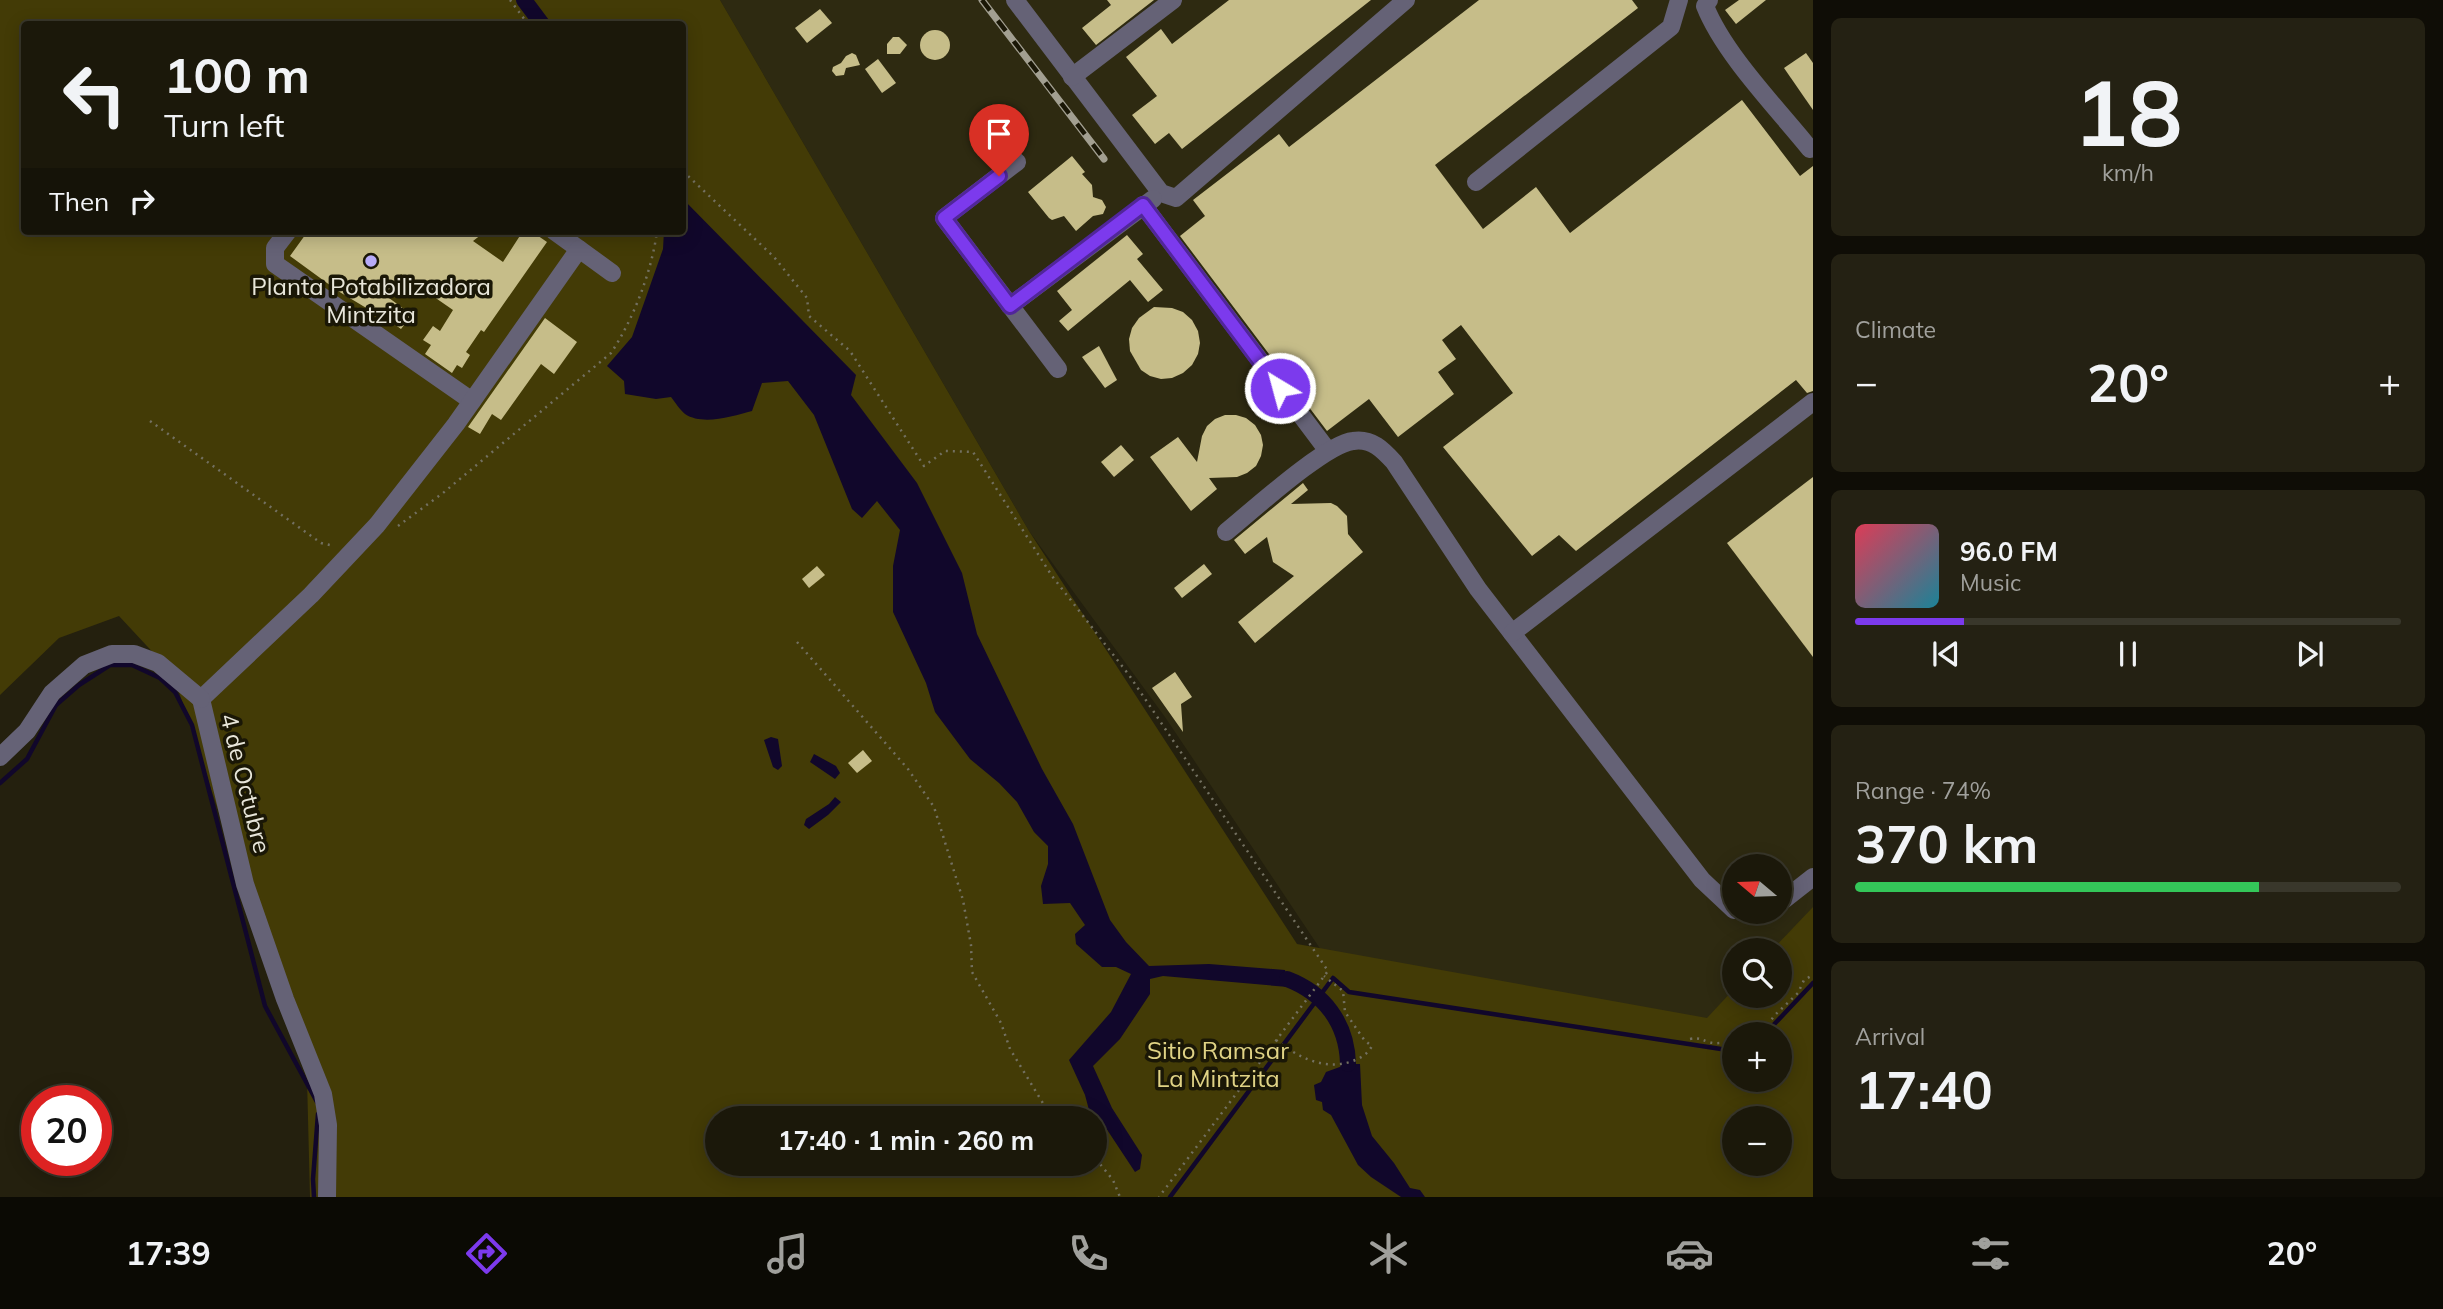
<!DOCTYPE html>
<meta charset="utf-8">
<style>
body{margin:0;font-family:Mulish,sans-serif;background:#242113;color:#f1f3f6;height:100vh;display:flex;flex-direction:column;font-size:26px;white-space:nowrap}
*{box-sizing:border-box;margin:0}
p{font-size:23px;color:#a0a09c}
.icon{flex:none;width:38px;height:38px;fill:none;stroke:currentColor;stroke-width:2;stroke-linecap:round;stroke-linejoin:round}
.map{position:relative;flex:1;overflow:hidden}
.side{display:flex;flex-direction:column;gap:18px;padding:18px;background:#0f0d06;width:630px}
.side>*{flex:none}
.banner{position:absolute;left:21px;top:21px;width:665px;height:214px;border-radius:7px;box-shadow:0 4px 18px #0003,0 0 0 2px #39372b;background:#1b180a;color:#f1f3f6;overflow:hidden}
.needle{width:46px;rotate:289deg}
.fabs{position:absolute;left:1722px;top:854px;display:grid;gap:14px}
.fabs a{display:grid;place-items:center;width:70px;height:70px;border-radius:50%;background:#1b180a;box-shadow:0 4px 18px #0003,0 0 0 2px #39372b;font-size:35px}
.speed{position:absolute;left:21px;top:1085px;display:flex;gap:14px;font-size:35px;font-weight:700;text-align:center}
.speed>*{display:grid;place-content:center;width:91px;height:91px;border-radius:50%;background:#1b180a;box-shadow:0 4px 18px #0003,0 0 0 2px #39372b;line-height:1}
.speed .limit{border:10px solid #d22;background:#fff;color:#111}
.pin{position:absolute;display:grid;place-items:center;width:60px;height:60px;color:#fff;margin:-72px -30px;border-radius:50% 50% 50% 0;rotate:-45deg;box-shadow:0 0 7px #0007}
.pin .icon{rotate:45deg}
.me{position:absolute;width:77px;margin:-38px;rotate:323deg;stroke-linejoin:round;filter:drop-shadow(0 0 5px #0008)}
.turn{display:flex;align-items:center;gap:24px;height:147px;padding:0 28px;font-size:32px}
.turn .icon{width:91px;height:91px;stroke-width:2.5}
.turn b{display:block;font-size:49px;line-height:60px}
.then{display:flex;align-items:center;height:66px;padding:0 28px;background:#0003;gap:14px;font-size:26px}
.big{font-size:52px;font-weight:700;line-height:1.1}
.side .widget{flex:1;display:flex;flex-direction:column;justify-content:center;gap:10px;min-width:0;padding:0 24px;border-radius:10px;background:#242113}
.side .dial{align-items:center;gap:0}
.dial b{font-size:91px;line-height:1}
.song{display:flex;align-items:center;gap:21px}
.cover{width:84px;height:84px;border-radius:10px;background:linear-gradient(135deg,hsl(350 70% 55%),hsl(190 70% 35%))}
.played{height:7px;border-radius:4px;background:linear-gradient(90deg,#7c3aed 20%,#39372b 20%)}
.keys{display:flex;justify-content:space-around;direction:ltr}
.heat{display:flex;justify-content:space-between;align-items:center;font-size:38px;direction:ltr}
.charge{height:10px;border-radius:5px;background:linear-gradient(90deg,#34c759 74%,#39372b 0)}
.trip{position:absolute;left:705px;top:1106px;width:402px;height:70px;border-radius:35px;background:#1b180a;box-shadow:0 4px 18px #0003,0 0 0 2px #39372b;font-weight:700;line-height:70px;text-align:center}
.dock{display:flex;height:112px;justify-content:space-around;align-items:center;background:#0b0a04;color:#a0a09c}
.dock .icon{width:49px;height:49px}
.dock .on{color:#7c3aed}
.dock b{font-size:32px;color:#f1f3f6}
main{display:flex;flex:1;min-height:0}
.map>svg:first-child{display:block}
.built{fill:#2e2a11;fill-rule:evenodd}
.green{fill:#433b06;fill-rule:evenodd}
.water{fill:#11072b}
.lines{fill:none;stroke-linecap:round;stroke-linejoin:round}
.stream{stroke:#11072b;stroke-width:4.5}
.canal{stroke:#11072b;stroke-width:16}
.building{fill:#c6bd89}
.path{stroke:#737060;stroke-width:2.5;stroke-dasharray:2 5;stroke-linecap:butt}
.minor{stroke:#656276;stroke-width:18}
.rail-casing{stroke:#a29f91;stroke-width:7}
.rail{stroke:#1a1706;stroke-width:4.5;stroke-dasharray:13;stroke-linecap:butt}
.route-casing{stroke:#51269a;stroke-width:18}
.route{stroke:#7c3aed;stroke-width:12}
.poi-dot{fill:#b7abf8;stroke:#1a1706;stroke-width:2.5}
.labels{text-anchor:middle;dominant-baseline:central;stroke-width:7;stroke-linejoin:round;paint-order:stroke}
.poi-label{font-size:24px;fill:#e8e6da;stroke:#1a1706}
.street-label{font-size:24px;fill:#e8e6da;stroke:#1a1706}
.park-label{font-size:24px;fill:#e0d385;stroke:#1a1706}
</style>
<main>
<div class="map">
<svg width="1813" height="1197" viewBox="0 0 1813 1197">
<rect width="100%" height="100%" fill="#24200e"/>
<!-- built -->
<path class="built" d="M720 0H1813V945L1780 950H1734L1737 1030 1327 959 1165 717 1029 531ZM1734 866H1780V912H1734Z"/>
<!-- green -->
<path class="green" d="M0 0H720L1029 531 1297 944 1707 1018 1734 989V996H1780V950H1772L1813 907V1197H310L307 1079 173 674 119 616 59 638 0 695ZM24 24H682V231H24ZM1734 1034H1780V1080H1734ZM718 1118H1096V1164H718ZM1734 1118H1780V1164H1734Z"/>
<!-- water -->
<g class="water">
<path d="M683 199 856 375 851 395 917 483 962 573 977 634 1042 769 1073 824 1110 920 1126 942 1149 966 1209 964 1285 970 1288 987 1163 976 1150 979V994L1120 1039 1093 1066 1112 1108 1142 1155 1140 1169 1135 1172 1100 1119 1089 1110 1085 1095 1069 1060 1111 1012 1131 974 1116 967H1102L1076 944 1075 934 1085 925 1070 903 1043 904 1041 886 1048 864V846L1034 832 1017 802 999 783 970 759 935 712 926 683 893 612V566L900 530 877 501 862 518 852 509 814 415 788 381 762 383 752 411C733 416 703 426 685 414 680 410 675 402 671 397L656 399 625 394 624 381 607 366 632 337 663 249 664 231H682Z"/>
<polygon points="771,737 778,739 782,766 778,770 773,767 764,740"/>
<polygon points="814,754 836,766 840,773 835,779 810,762"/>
<polygon points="835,797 841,802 828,815 809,829 804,825 806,819 829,804"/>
<polygon points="1348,1064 1360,1064 1362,1105 1372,1136 1394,1163 1410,1188 1420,1190 1425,1197 1401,1197 1371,1177 1358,1165 1331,1115 1323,1110 1322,1102 1316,1100 1314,1085 1321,1082 1326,1072"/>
</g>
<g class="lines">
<!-- stream -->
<g class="stream">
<polyline points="0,783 27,759 56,705 79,685 110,665 132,665 160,678 175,692 192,725 265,1006 317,1102"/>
<polyline points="1765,1034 1813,983"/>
<polyline points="314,1197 313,1179 318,1114"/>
<polyline points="1170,1197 1333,978 1349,992 1734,1051"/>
</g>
<!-- canal -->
<g class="canal">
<polyline points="524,0 542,24"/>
<path d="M1287 979C1324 993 1347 1023 1348 1064"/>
</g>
</g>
<!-- building -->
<g class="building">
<polygon points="1107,0 1154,0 1096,45 1082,28 1111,5"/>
<polygon points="1229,0 1371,0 1182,149 1169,133 1155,144 1132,115 1157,96 1126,57 1161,29 1172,44"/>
<polygon points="1479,0 1632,0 1638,8 1435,165 1483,229 1536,187 1570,233 1742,100 1800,176 1813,166 1813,391 1807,393 1796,380 1576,551 1559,535 1532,556 1443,447 1513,393 1461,325 1442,340 1456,359 1438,372 1454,394 1398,437 1369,399 1327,431 1180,236 1205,216 1193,200 1279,134 1289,147"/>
<polygon points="1739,0 1766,0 1736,24 1725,10"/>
<polygon points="820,9 832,23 807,43 795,28"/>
<circle cx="935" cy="45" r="15"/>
<polygon points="893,37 899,37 907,45 900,54 887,54 887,44"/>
<polygon points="852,53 856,55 860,65 846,68 844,75 836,76 832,71 833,67 841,63 846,56"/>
<polygon points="1806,53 1813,63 1813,110 1784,68"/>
<polygon points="878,59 896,83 882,93 865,69"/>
<polygon points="1072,156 1085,172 1082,174 1092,185 1093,197 1102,200 1106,207 1103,214 1093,216 1076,231 1064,216 1052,220 1049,218 1028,192"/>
<polygon points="308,231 486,231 473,241 503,262 523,231 531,231 547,242 484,332 481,330 466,352 470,355 462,368 457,365 452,373 425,354 431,345 423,340 433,326 440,331 453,310 401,274 385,295 412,315 401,329 375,310 373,312 338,291 290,256"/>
<polygon points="1127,235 1143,254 1137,259 1163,290 1148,302 1130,280 1068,331 1059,321 1072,310 1057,291"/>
<polygon points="1154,307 1172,308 1183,312 1192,320 1198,331 1200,343 1198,354 1192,365 1183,373 1172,378 1161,379 1150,376 1141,370 1130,351 1129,339 1132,328 1139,318"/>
<polygon points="545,318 577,342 554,374 541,364 501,420 492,414 480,434 468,427"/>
<polygon points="1099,346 1117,380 1105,388 1082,357"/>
<polygon points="1225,415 1236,415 1246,418 1255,425 1261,435 1263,445 1261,456 1256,466 1247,473 1237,477 1209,478 1217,489 1191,511 1150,457 1178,437 1197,462 1202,436 1207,426 1215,419"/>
<polygon points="1121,445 1134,460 1114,477 1101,462"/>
<polygon points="1813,477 1813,657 1727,543"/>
<polygon points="1303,483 1308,490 1291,504 1331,503 1337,506 1347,516 1348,534 1363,552 1255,643 1238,622 1294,576 1273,562 1267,537 1245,554 1234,540"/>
<polygon points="1204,564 1212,574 1182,598 1174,588"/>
<polygon points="817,566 825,575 809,588 802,579"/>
<polygon points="1175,672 1192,697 1181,704 1183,732 1152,688"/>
<polygon points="863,750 872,761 857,773 848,763"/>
</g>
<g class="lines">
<!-- path -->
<g class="path">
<polyline points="510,0 528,24"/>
<polyline points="682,177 687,175 774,257 807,298 809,316 850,351 924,466 945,451 973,452 1052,576 1129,675 1328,971 1159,1197"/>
<polyline points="150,421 321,543 334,546"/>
<path d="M398 526 443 493 611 353C633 320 652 271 657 231"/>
<polyline points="797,642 908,769 934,807 963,900 971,945 972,972 1001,1023 1010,1049 1052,1118"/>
<polyline points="1749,1034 1765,1028 1775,1015 1798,993 1804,980 1813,975"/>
<path d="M1690 1039C1700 1037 1701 1040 1709 1042 1717 1045 1727 1042 1734 1039"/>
<path d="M1276 1040C1298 1057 1322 1070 1350 1062 1359 1059 1367 1055 1372 1046L1365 1041 1345 1012 1343 991 1324 976"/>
<polyline points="1096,1159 1113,1180 1120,1197"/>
</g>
<!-- minor -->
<g class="minor">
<polyline points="1015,0 1161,193 1176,198 1406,0"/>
<path d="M1709 0 1705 6C1724 54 1777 108 1810 149"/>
<polyline points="1072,77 1173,0"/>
<polyline points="1017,162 944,218 1058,369"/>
<polyline points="1476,182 1671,27 1679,0"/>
<polyline points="1143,205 1328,451"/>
<polyline points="288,231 275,248 275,264 472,401"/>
<polyline points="554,231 579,249"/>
<polyline points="1010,306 1153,199"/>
<path d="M1226 532C1252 511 1325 444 1353 441 1372 438 1383 450 1394 462L1478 589 1702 880 1734 910"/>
<polyline points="1512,633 1813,402"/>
<polyline points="201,699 311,595 377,525 456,424 579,249 612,273"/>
<polyline points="201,699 245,884 285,999 323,1094 328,1125 327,1197"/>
<polyline points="0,757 27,731 52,693 84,665 112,654 134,654 158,663 201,699"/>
<polyline points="1780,903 1813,877"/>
<polyline points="1750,912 1762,912"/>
</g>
<!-- rail casing -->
<g class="rail-casing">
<polyline id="rail" points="982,0 1104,159"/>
</g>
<!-- rail -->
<use href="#rail" class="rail"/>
</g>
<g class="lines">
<!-- route casing -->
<g class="route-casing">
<polyline id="route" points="999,176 944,218 1010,306 1143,205 1280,388"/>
</g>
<!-- route -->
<use href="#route" class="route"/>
</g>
<!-- markers -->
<circle class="poi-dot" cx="371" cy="261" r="7"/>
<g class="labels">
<!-- poi labels -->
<g class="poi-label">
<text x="371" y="286">Planta Potabilizadora<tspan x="371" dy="28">Mintzita</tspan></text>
</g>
<!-- street labels -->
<g class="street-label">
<text transform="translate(246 783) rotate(76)">4 de Octubre</text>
</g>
<!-- park labels -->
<g class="park-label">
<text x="1218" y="1050">Sitio Ramsar<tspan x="1218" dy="28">La Mintzita</tspan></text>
</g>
</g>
</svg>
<div class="fabs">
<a><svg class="needle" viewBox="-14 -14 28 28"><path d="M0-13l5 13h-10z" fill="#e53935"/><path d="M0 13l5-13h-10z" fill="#a0a09c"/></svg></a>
<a><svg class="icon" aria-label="search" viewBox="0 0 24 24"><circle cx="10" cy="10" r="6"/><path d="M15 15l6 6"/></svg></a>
<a>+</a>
<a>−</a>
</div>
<div class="speed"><div class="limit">20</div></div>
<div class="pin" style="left:999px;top:176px;background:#d93025"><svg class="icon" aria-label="arrive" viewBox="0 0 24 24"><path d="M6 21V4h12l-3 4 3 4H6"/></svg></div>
<svg class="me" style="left:1280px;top:388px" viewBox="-20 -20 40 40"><circle r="17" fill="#7c3aed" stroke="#fff" stroke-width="3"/><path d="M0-11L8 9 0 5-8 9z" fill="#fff"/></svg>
<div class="trip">17:40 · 1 min · 260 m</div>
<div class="banner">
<div class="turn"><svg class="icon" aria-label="left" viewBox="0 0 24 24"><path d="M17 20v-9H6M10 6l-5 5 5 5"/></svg><div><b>100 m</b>Turn left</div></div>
<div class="then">Then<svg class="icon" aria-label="right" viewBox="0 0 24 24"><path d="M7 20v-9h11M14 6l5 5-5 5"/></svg></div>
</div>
</div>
<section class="side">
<div class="widget dial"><b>18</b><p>km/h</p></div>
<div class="widget"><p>Climate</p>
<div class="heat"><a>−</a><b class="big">20°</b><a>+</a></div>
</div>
<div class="widget">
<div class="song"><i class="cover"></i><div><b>96.0 FM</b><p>Music</p></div></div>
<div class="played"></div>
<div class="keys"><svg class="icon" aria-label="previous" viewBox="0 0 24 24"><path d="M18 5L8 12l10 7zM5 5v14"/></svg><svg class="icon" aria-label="pause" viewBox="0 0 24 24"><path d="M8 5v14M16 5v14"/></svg><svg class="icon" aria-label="next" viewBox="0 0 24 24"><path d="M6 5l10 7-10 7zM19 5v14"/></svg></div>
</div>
<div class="widget"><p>Range · 74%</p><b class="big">370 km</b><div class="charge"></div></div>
<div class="widget"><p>Arrival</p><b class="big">17:40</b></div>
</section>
</main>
<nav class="dock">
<b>17:39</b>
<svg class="icon on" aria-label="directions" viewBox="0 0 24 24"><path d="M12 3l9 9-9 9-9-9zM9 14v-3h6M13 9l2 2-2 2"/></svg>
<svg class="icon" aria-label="music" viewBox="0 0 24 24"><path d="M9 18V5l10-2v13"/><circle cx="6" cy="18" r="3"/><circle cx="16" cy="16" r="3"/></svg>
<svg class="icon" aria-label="phone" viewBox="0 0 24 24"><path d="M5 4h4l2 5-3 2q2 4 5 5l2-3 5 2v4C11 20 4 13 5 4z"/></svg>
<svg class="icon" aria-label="climate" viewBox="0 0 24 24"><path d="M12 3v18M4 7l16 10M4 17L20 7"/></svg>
<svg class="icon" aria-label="car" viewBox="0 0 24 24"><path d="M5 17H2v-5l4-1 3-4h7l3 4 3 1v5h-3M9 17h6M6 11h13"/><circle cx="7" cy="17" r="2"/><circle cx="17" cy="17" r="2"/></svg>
<svg class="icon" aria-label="filters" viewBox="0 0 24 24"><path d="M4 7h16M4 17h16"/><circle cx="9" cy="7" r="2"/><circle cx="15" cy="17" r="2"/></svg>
<b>20°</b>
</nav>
